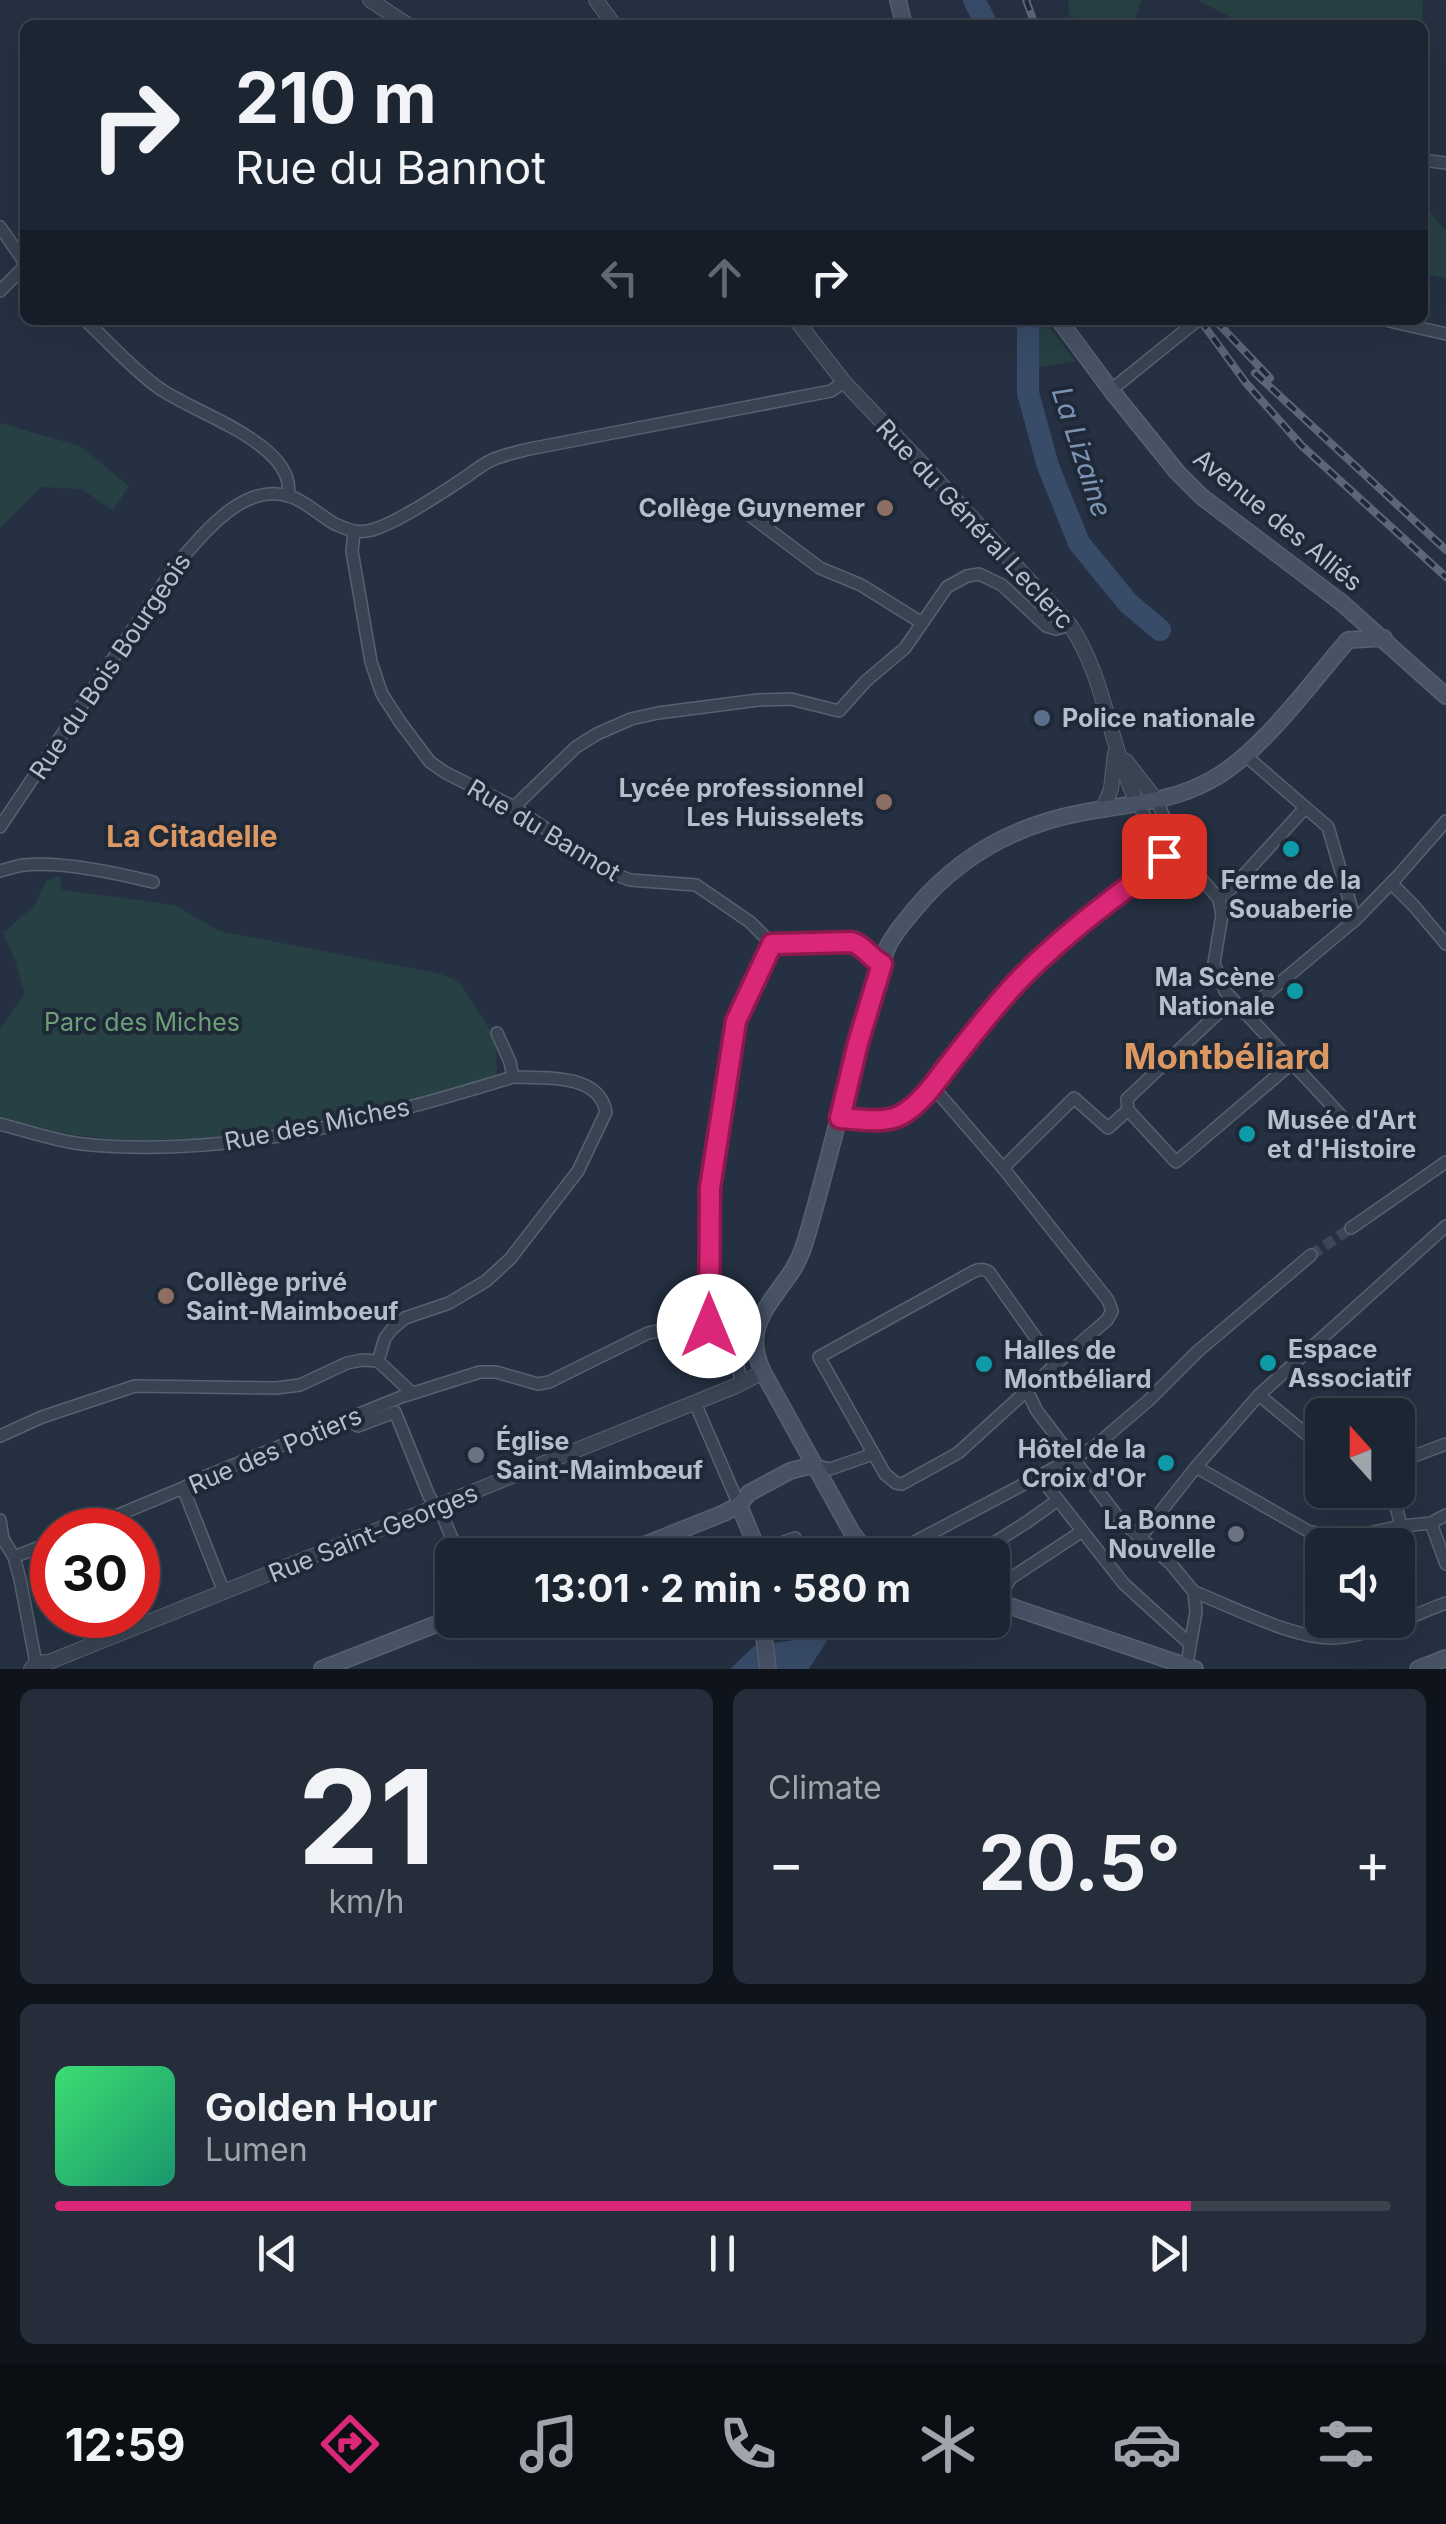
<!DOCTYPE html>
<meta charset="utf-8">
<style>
body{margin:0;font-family:Inter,sans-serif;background:#252d3a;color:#f1f3f6;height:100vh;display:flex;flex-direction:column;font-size:38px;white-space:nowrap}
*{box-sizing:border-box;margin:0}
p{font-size:32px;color:#a0a5ac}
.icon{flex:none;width:55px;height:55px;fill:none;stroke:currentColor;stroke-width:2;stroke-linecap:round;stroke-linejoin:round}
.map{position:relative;height:1669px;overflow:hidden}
.sheet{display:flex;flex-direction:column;gap:20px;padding:20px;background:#0f141c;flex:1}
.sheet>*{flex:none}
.top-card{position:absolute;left:20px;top:20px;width:1408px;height:305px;border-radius:15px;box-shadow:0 10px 40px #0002,0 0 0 2px #3a424d;background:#1c2532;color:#f1f3f6;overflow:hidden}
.needle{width:65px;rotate:339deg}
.tools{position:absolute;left:1305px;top:1398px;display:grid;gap:20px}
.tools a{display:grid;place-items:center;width:110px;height:110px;border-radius:15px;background:#1c2532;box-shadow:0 10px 40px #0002,0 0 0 2px #3a424d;font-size:50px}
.speed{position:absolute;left:30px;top:1508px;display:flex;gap:20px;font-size:50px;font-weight:700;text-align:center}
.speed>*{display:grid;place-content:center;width:130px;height:130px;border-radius:50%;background:#1c2532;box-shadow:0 10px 40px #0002,0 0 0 2px #3a424d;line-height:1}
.speed .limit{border:15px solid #d22;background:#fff;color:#111}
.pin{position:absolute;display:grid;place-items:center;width:85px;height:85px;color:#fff;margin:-42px;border-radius:20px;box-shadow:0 5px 15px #0006}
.me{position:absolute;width:110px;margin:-55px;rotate:0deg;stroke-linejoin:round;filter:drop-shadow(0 0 8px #0008)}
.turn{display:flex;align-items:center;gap:35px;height:210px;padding:0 50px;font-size:45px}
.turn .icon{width:130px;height:130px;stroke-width:2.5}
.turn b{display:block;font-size:70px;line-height:85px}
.lanes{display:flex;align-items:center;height:95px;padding:0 50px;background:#0003;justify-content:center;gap:50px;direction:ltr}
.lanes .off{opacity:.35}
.big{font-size:75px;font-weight:700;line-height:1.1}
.sheet .tile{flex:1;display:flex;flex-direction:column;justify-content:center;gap:15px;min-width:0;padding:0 35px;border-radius:15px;background:#252d3a}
.sheet .dial{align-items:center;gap:0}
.dial b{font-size:130px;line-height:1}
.song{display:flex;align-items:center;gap:30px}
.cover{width:120px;height:120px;border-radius:15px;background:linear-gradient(135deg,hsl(140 70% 55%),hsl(160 70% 35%))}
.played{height:10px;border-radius:5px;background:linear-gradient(90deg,#db2777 85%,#3a424d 85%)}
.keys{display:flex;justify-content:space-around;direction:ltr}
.heat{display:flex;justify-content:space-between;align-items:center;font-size:55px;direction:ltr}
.sheet .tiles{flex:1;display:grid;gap:20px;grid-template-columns:1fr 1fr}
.tile:last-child{grid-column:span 2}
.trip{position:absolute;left:435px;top:1538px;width:575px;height:100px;border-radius:15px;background:#1c2532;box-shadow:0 10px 40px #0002,0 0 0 2px #3a424d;font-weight:700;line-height:100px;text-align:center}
.menu{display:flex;height:160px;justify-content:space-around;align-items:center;background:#0b0f14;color:#a0a5ac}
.menu .icon{width:70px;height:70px}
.menu .current{color:#db2777}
.menu b{font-size:45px;color:#f1f3f6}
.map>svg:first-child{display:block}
.green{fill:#274043}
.water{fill:#384c6a}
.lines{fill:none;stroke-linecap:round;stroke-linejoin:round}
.river{stroke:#384c6a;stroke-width:22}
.minor-tunnel{stroke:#3b4657;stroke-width:11;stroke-dasharray:11 5.5;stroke-linecap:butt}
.minor-casing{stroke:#57616f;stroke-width:14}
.tertiary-casing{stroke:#57616f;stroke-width:16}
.secondary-casing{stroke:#57616f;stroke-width:18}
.minor{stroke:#394352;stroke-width:11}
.tertiary{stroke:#394352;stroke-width:14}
.secondary{stroke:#475265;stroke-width:15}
.rail-casing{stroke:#5b6779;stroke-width:8}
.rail{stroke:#1e2837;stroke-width:4;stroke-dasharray:11;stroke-linecap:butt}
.route-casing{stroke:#8e194d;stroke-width:25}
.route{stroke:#db2777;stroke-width:18}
.education-dot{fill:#8d6e63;stroke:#1e2837;stroke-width:4}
.service-dot{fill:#5c6f8a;stroke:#1e2837;stroke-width:4}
.culture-dot{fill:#0f9aa8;stroke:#1e2837;stroke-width:4}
.worship-dot{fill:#6b7280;stroke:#1e2837;stroke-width:4}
.labels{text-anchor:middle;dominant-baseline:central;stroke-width:8;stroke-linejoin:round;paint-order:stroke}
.poi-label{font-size:25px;font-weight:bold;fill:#b6becc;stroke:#1e2837;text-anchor:start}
.street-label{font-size:25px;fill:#b6becc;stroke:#1e2837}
.park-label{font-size:25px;fill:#6c9e78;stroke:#1e2837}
.water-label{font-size:28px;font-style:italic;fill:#7c94b4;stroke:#1e2837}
.quarter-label{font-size:30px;font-weight:bold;fill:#db9862;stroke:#1e2837}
.district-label{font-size:35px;font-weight:bold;fill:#db9862;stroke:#1e2837}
</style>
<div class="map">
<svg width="1446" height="1669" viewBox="0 0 1446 1669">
<rect width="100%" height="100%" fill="#253142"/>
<!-- green -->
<g class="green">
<polygon points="1068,0 1141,0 1134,25 1109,25 1070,17"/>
<polygon points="1197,0 1423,0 1422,25 1256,25 1236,20"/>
<polygon points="1423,211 1431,213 1446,231 1446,278 1423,274"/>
<polygon points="1038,320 1044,320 1075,361 1037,368 1036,353"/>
<polygon points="0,423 80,446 129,486 113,510 81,489 41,487 0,528"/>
<path d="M59 876 62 890 174 905 219 931 437 973 453 979 462 986 495 1038 497 1077C421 1097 345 1120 266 1133 183 1146 81 1143 0 1120V1029L25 995 15 960 3 933 35 905 46 881Z"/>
</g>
<!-- water -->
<polygon class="water" points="814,1620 840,1620 809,1669 730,1669 754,1646 794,1640"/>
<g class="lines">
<!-- river -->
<g class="river">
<polyline points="974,0 987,25"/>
<polyline points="1028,320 1028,393 1048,466 1079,543 1128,603 1160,630"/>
</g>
<!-- minor-tunnel -->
<polyline class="minor-tunnel" points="1311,1255 1351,1228"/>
<!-- minor casing -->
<g class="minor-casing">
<g id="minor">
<polyline points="1422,160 1446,163"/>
<polyline points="0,227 25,263"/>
<polyline points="0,291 25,266"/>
<path d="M85 320C109 342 132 369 159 388 193 413 298 444 288 496"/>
<polyline points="1385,320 1446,334"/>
<polyline points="1111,390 1198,320"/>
<polyline points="740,508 820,568 861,585 922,623"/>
<path d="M354 533 352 551 371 662 382 694 400 722 430 762 446 773 514 807 609 872 630 880 696 885 750 922 772 944 852 942C865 947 870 958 882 964"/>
<polyline points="1246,756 1328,827 1355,920"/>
<polyline points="1138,804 1159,842 1185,860 1219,899 1222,915 1214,963 1225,991 1348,1123"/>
<polyline points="514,807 576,747 597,734 631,719 658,713 758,700 791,699 839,711 866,681 905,648 947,587 967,576 979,574 1002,585 1046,626 1056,629 1070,625"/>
<path d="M0 827 176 565C203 535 242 482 289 496 306 501 320 516 335 524 349 530 357 534 372 530 399 522 441 493 466 477 474 471 483 464 492 460 503 455 517 452 529 449L831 391 844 382"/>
<path d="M0 871C8 869 16 866 24 865 60 861 117 873 153 882"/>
<polyline points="1391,883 1414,906 1446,944"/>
<polyline points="1219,899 1233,887 1305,808"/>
<polyline points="1244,1013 1355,920 1397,877 1446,821"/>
<path d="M933 1087 1003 1168 1108 1300 1112 1311 1107 1320 1055 1365 958 1453 902 1484 896 1483 885 1474 819 1357 964 1277C973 1272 980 1266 989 1272L1055 1365"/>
<polyline points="1128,1110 1176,1162 1292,1063"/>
<polyline points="840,1118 884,1119 902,1115 933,1087 1006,994 1043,956 1100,908 1161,862 1168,848 1167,824 1157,801"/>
<path d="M0 1124C27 1131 55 1141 82 1144 229 1159 374 1120 513 1077"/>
<polyline points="1003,1168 1074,1098 1108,1128 1128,1110 1127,1099 1231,1001"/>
<polyline points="1351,1228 1446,1162"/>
<polyline points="709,1326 710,1188 736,1021 772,944"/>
<path d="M709 1326C729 1342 739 1358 741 1384"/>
<path d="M378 1361 385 1338 392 1329 405 1318 449 1303 486 1281 510 1259 578 1171 606 1112C599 1073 544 1078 513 1077L510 1062 497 1033"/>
<polyline points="1027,1391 1037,1411 1121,1521 1171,1564 1194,1592 1196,1612 1186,1669"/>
<polyline points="1259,1395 1322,1447"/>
<polyline points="695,1403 739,1505"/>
<polyline points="346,1419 358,1426 395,1412 429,1496 443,1517 459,1555"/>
<polyline points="0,1436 42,1417 135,1386 276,1388 300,1385 347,1363 362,1360 378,1361 412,1393"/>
<polyline points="1398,1462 1446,1444"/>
<polyline points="813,1465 830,1469 873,1454"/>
<polyline points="1196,1467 1308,1531 1342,1539 1401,1526 1431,1523 1446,1515"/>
<polyline points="1040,1477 1124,1584 1190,1644"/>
<polyline points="183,1488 224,1592"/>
<polyline points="1392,1490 1401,1526"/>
<polyline points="0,1520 3,1539 14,1557 20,1579 36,1663"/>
<polyline points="1431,1523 1446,1564"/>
<polyline points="82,1530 183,1488 197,1480 401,1397 480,1372 496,1372 538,1384 549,1382 648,1333 690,1325 755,1330"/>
<polyline points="1140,1538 1196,1467 1259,1395 1446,1226"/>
<polyline points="756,1552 795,1538"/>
<polyline points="890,1555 1094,1447 1149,1400 1197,1352 1311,1255"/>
<polyline points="975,1555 1027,1522 1058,1500"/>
<polyline points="992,1555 1011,1578"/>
<polyline points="14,1557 52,1542"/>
<path d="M1194 1592C1234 1607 1293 1639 1334 1638 1372 1636 1411 1616 1446 1603"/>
<polyline points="996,1601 1011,1578 1081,1532"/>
<polyline points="610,1620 611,1623 622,1620"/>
</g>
</g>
<!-- tertiary casing -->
<g class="tertiary-casing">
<g id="tertiary">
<polyline points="370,0 408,25"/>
<polyline points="596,0 614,25"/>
<path d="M796 320 844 382 929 471 1070 625C1106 678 1109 747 1138 804"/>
<polyline points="1126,761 1157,801"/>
<polyline points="1103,809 1111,789 1115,754"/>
<polyline points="31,1669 36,1663 49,1662 736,1386 763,1372"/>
</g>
</g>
<!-- secondary casing -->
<g class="secondary-casing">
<g id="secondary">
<polyline points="898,0 904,25"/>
<polyline points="1059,320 1111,390 1177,472 1202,497 1342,603 1446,696"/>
<polyline points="739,1505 754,1541 756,1555"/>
<polyline points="619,1555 724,1513 739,1505 749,1493 790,1471 813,1465"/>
<path d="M872 1555 865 1550 851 1531 763 1372C742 1328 768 1307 792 1271 802 1256 806 1239 811 1222 831 1152 847 1081 868 1011 874 990 879 966 888 946 895 932 905 921 915 909 958 857 1013 826 1080 813 1126 804 1170 803 1211 780 1261 753 1310 684 1348 640L1384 638"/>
<polyline points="992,1600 1195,1669"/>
<polyline points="762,1620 768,1669"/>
<polyline points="322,1669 452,1618"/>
<polyline points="1418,1669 1446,1658"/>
</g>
</g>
<!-- minor -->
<use href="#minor" class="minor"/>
<!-- tertiary -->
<use href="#tertiary" class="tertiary"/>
<!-- secondary -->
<use href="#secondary" class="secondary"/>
<!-- rail casing -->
<g class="rail-casing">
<g id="rail">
<polyline points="1026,0 1035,25"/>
<polyline points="1200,320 1246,383 1302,446 1446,577"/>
<polyline points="1215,320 1270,378"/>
<polyline points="1255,373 1446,550"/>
</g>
</g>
<!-- rail -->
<use href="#rail" class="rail"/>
</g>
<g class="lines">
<!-- route casing -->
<g class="route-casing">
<path id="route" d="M709 1326 710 1188 736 1021 772 944 852 942C865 946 870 958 882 964L858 1043 840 1118C858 1119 885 1124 901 1115 919 1105 933 1086 944 1071 965 1044 986 1017 1008 992 1053 942 1107 903 1161 862L1164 856"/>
</g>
<!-- route -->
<use href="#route" class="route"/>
</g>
<!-- markers -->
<g class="education-dot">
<circle cx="885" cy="508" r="10"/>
<circle cx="884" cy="802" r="10"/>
<circle cx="166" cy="1296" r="10"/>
</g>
<circle class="service-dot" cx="1042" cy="718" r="10"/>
<g class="culture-dot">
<circle cx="1291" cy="849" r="10"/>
<circle cx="1295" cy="991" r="10"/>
<circle cx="1247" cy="1134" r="10"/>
<circle cx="1268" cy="1363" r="10"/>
<circle cx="984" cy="1364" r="10"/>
<circle cx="1166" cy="1463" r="10"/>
</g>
<g class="worship-dot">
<circle cx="476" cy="1455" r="10"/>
<circle cx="1236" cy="1534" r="10"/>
</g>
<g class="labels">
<!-- poi labels -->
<g class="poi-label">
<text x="865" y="508" text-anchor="end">Collège Guynemer</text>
<text x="1062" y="718">Police nationale</text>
<text x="864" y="788" text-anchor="end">Lycée professionnel<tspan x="864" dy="29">Les Huisselets</tspan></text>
<text x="1291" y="880" text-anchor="middle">Ferme de la<tspan x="1291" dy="29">Souaberie</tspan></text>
<text x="1275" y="977" text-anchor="end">Ma Scène<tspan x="1275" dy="29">Nationale</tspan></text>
<text x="1267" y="1120">Musée d'Art<tspan x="1267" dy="29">et d'Histoire</tspan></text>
<text x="186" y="1282">Collège privé<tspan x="186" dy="29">Saint-Maimboeuf</tspan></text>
<text x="1288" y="1349">Espace<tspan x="1288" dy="29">Associatif</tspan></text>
<text x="1004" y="1350">Halles de<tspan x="1004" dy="29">Montbéliard</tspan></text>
<text x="496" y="1441">Église<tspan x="496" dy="29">Saint-Maimbœuf</tspan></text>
<text x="1146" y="1449" text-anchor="end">Hôtel de la<tspan x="1146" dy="29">Croix d'Or</tspan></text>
<text x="1216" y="1520" text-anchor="end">La Bonne<tspan x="1216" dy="29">Nouvelle</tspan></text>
</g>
<!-- street labels -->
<g class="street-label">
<text transform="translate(1278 520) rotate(39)">Avenue des Alliés</text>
<text transform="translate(975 524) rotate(47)">Rue du Général Leclerc</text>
<text transform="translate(110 666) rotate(-56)">Rue du Bois Bourgeois</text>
<text transform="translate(544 830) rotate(31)">Rue du Bannot</text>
<text transform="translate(317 1124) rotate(-11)">Rue des Miches</text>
<text transform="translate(275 1450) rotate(-23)">Rue des Potiers</text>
<text transform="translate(373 1533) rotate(-22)">Rue Saint-Georges</text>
</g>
<!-- park labels -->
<g class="park-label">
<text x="142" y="1022">Parc des Miches</text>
</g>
<!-- water labels -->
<g class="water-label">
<text transform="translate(1082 452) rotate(72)">La Lizaine</text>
</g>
<!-- quarter labels -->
<g class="quarter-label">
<text x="192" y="836">La Citadelle</text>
</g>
<!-- district labels -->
<g class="district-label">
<text x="1227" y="1056">Montbéliard</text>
</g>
</g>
</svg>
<div class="tools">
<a><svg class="needle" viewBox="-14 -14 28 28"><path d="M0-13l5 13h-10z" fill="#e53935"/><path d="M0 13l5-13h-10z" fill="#a0a5ac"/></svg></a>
<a><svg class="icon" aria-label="sound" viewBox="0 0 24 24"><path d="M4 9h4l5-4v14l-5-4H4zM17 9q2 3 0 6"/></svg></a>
</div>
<div class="speed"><div class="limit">30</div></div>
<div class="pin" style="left:1164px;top:856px;background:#d93025"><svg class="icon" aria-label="arrive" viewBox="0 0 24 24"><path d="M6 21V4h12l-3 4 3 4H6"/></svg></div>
<svg class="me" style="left:709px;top:1326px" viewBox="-20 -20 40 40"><circle r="19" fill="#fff"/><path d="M0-13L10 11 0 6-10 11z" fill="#db2777"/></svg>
<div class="trip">13:01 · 2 min · 580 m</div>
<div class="top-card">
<div class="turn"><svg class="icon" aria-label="right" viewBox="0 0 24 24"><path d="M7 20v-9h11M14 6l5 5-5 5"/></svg><div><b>210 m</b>Rue du Bannot</div></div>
<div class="lanes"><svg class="icon off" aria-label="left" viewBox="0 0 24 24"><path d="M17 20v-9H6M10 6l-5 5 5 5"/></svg><svg class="icon off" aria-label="ahead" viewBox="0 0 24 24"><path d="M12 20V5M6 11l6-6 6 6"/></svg><svg class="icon" aria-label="right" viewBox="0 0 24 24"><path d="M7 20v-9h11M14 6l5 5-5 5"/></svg></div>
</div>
</div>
<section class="sheet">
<div class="tiles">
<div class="tile dial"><b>21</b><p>km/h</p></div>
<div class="tile"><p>Climate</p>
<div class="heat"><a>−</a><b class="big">20.5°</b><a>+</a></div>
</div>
<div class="tile">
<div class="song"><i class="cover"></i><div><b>Golden Hour</b><p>Lumen</p></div></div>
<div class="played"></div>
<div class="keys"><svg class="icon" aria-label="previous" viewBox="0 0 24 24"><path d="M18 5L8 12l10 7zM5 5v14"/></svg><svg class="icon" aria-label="pause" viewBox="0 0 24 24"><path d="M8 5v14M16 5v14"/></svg><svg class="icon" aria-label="next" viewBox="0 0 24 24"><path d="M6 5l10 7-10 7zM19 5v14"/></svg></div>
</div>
</div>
</section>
<nav class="menu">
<b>12:59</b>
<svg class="icon current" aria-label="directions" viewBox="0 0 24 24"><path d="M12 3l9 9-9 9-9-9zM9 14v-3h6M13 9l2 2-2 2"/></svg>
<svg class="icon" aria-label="music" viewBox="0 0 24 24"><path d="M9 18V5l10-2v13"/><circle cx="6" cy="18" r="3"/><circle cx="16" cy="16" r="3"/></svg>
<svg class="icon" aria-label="phone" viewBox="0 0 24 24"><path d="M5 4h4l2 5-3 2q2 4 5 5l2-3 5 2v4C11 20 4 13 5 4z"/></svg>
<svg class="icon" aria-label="climate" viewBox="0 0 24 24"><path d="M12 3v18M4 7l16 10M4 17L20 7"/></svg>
<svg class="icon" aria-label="car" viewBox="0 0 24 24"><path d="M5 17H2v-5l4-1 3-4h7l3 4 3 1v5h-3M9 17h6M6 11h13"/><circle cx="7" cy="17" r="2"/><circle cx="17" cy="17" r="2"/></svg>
<svg class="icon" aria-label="filters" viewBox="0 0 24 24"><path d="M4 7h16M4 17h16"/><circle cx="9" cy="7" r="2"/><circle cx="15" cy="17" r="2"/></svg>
</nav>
